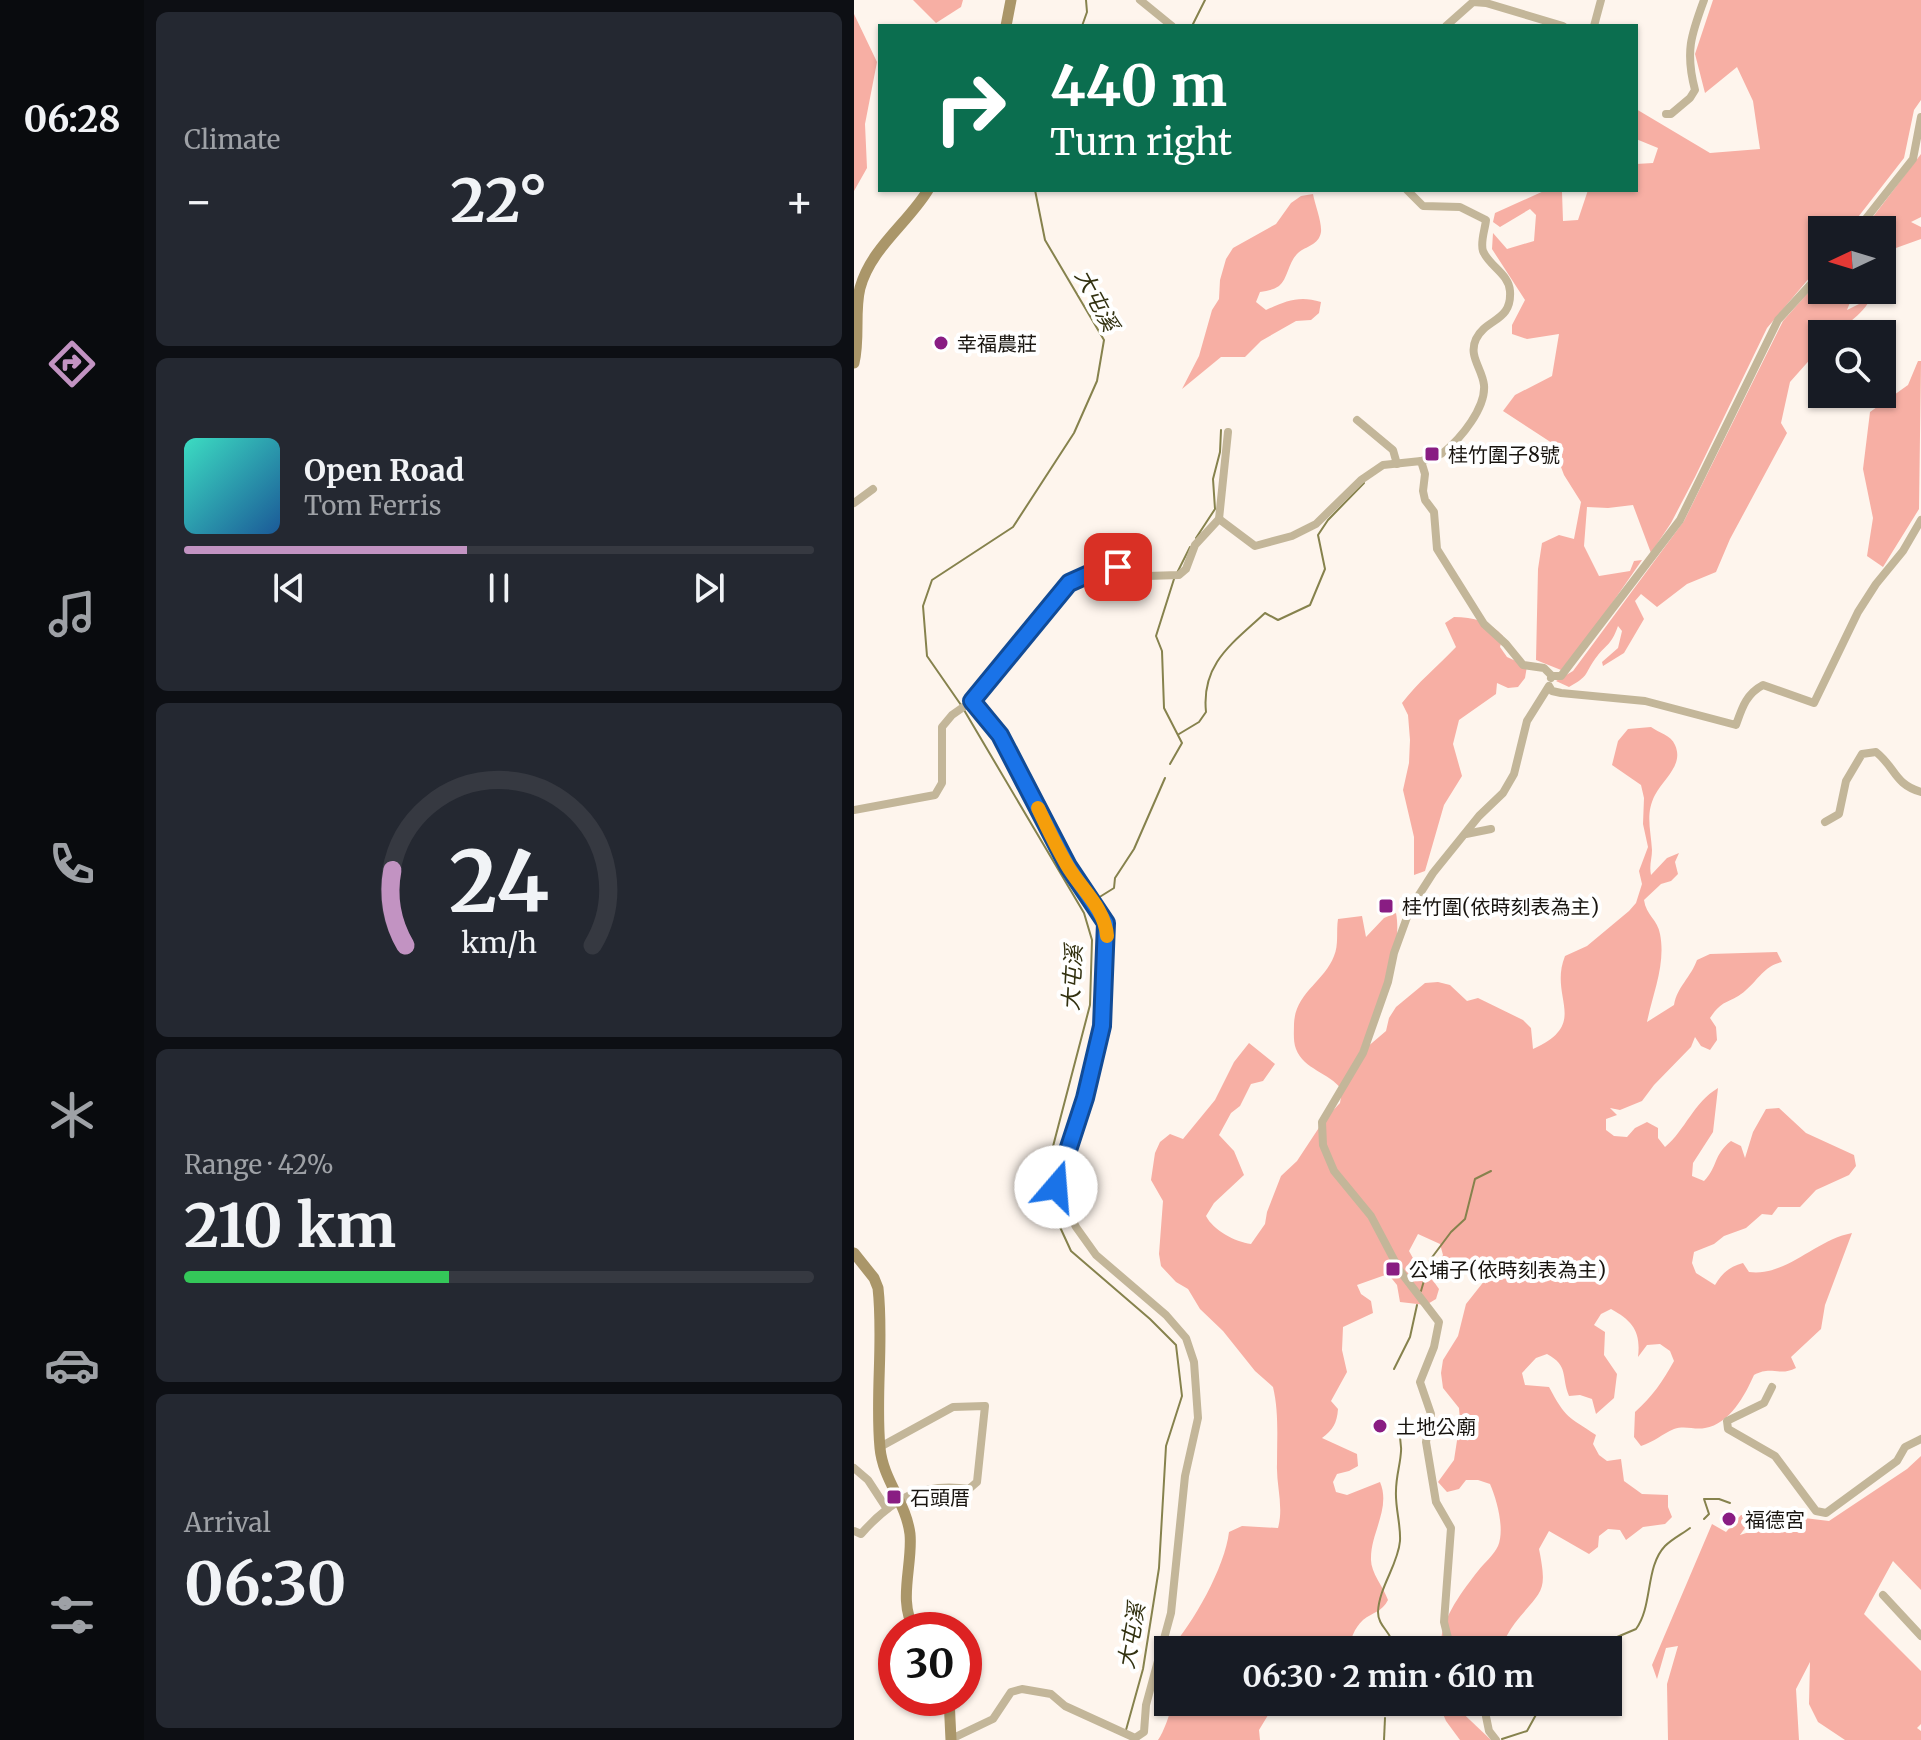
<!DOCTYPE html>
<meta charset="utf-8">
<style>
body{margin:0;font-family:Merriweather,"Noto Sans TC",serif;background:#242831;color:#f1f3f6;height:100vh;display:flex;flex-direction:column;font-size:30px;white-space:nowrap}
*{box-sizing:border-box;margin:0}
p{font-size:26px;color:#9ea1a6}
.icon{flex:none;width:44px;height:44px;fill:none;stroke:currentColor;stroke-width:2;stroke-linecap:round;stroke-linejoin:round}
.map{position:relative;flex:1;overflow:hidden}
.panel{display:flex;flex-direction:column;gap:12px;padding:12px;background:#0d0f14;width:710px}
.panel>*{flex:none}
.hud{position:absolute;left:24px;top:24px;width:760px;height:168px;border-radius:0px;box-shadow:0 2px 6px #0004;background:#0b6e4f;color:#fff;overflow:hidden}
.needle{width:52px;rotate:266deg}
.buttons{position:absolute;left:954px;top:216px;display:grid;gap:16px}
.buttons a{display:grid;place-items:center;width:88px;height:88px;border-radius:0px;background:#171b24;box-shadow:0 2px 6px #0004;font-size:40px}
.speed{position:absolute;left:24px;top:1612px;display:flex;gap:16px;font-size:40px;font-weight:700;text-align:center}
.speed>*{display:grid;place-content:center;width:104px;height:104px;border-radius:50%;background:#171b24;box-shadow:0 2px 6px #0004;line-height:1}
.speed .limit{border:12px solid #d22;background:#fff;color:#111}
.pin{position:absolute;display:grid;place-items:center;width:68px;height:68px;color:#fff;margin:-34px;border-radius:16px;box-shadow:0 4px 12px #0006}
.me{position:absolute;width:88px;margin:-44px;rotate:18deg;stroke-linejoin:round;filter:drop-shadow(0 0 6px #0008)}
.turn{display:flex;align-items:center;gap:28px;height:168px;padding:0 40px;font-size:36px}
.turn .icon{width:104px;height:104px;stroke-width:2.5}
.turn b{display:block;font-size:56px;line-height:68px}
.big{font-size:60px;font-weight:700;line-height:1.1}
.panel .tile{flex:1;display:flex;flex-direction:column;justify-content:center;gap:12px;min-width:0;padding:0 28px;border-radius:12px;background:#242831}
.panel .dial{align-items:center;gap:0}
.dial svg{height:208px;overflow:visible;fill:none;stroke:#363941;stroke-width:7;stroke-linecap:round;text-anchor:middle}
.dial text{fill:#f1f3f6;stroke:none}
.song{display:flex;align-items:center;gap:24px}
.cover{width:96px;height:96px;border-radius:12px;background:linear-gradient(135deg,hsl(170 70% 55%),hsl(210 70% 35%))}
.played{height:8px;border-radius:4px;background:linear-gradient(90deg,#c293c2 45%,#363941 45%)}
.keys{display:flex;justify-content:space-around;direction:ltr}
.heat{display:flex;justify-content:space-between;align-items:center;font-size:44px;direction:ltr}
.charge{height:12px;border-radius:6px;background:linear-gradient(90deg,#34c759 42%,#363941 0)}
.trip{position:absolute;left:300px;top:1636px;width:468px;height:80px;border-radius:0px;background:#171b24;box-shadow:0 2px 6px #0004;font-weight:700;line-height:80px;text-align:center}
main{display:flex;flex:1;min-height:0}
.tabs{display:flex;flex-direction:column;width:144px;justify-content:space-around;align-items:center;background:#090b0e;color:#9ea1a6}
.tabs .icon{width:56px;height:56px}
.tabs .current{color:#c293c2}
.tabs b{font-size:36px;color:#f1f3f6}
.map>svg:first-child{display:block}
.green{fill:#f7afa4}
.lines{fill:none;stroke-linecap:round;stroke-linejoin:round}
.stream{stroke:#86824d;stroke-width:2}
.street{stroke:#c3b699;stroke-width:8}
.secondary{stroke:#aa9669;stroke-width:11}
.route-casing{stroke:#114b97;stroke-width:20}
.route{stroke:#1a73e8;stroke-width:14}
.slow{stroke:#f59e0b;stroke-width:14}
.poi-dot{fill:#891d83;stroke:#fff;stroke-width:3}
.labels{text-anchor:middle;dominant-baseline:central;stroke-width:8;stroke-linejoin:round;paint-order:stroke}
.poi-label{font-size:20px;fill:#191510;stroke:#fff;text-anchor:start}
.water-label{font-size:22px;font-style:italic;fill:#323110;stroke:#fff}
</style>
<main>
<nav class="tabs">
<b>06:28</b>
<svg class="icon current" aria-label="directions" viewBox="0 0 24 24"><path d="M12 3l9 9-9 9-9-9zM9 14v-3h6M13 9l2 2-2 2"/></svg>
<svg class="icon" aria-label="music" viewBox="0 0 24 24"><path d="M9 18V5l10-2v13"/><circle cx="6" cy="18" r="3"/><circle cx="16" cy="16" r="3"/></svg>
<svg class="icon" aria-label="phone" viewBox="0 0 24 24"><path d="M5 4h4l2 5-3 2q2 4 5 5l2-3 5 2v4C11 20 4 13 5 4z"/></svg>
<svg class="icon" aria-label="climate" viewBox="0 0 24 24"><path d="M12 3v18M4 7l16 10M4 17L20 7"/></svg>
<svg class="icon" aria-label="car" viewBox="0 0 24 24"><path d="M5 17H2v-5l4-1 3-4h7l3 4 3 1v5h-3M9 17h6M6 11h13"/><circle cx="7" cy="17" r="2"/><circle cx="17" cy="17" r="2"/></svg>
<svg class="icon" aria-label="filters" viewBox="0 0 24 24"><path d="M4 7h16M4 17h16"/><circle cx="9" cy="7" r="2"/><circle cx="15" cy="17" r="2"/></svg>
</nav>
<section class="panel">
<div class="tile"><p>Climate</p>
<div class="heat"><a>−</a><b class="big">22°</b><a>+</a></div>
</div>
<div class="tile">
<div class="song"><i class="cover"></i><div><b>Open Road</b><p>Tom Ferris</p></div></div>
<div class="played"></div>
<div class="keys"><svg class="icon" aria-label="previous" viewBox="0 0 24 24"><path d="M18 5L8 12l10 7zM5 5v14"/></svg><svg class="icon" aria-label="pause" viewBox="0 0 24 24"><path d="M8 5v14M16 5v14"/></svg><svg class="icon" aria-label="next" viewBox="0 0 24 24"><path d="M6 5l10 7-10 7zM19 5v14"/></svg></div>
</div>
<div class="tile dial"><svg viewBox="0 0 100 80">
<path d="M14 69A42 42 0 1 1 86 69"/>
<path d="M14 69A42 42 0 0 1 9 40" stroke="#c293c2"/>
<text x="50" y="56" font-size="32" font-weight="700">24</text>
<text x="50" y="72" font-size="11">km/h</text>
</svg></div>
<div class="tile"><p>Range · 42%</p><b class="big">210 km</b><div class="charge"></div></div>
<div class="tile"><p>Arrival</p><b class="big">06:30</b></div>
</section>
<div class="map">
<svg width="1067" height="1740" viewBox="0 0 1067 1740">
<rect width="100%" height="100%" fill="#fef5ed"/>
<!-- green -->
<g class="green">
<polygon points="59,0 109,0 107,7 82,23"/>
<polygon points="859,0 1067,0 1067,100 1060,110 1050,158 994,230 968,230 968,263 913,328 841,477 817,523 797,553 779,505 754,508 733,507 730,546 745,576 776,571 780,561 788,560 745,622 707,670 682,660 684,569 688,543 705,535 720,539 727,502 710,475 698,443 649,411 661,395 698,376 705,334 673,339 658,334 658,325 671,300 638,249 639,233 653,249 680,241 682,215 676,209 646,227 639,222 641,213 692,190 708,192 709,221 724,220 734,190 782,190 782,164 799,163 804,148 782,139 782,109 856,153 906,149 899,101 883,67 851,93 841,54"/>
<polygon points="0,14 23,62 11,124 13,168 0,191"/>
<polygon points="1067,154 1067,217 1057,222 1067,227 1067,239 1028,253 1028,230 1009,230"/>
<path d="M459 194C461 205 468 222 467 232 465 245 452 246 444 253 434 262 434 279 425 286 419 290 413 291 406 292L402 302 412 310C432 301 445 295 467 302L465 313 457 320 442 321 407 341 391 357H367L328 389 345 356 358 310 365 299 366 280 372 259 379 248 422 224 437 203 447 196Z"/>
<path d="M968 277V290H1001L993 310 1017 298C1010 313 985 334 968 334V346L936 382 927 423 933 433 876 539 862 572 833 584 803 607 787 594 781 601 790 619 770 653 749 666 748 662 764 648 768 631 764 626C757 646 752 644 741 659 730 675 735 676 715 687L702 681 719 671 830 521 929 321Z"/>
<polygon points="1064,361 1067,361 1065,509 1029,567 1013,556 1019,518 1009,469 1016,412 1054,385"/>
<path d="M600 617C619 617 637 622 649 636L646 647 653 657 673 666 671 678 664 687 654 688 643 683 642 694 605 720 599 744 608 776 590 805 571 871 560 875V837L549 790 555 763 556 740 554 715 548 703C564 682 583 667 602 647L591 623Z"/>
<path d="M797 727C805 733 817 735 821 745 830 765 810 778 801 795 791 814 797 830 798 850 798 859 795 865 797 875L813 858 825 853 821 862 824 874 817 881 807 884 790 900C792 915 804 920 806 934 812 964 799 993 793 1022L820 1005C823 987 837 977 843 960L856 954 923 952 928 962C910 966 905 979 892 990 877 1004 870 997 856 1018L862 1027 863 1040 856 1050 847 1046 841 1037 837 1047 800 1085 788 1101 766 1110 756 1108 763 1115 752 1119V1130L760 1136 773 1137 781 1128 793 1122 804 1128V1138L811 1147C832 1129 839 1103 864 1088L859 1132 839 1163 838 1176 850 1181C864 1167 859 1155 877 1141L887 1146 891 1158 899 1132 912 1109 925 1108 952 1133 1000 1155 1002 1166 995 1175 962 1190 946 1207H924L918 1215 908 1214 892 1228 870 1236 860 1244 840 1252 838 1263 842 1273 861 1285C868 1273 875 1267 889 1263L895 1272C932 1277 961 1240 998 1233L971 1305 967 1329 937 1357 942 1368C925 1377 918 1365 900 1375 891 1395 876 1424 851 1428 840 1430 831 1425 820 1429 808 1434 800 1442 787 1446L780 1437 781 1412C798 1397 809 1381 820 1361L816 1351 806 1344 793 1345 784 1357C787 1332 779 1321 757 1309L747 1314 740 1325 751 1332 750 1355 763 1374 760 1398 742 1414 738 1399 726 1395 715 1396C707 1376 715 1366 693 1354L682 1358 668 1373 671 1385 695 1387C712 1419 714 1416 742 1435L739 1444 745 1455 753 1461 767 1459 770 1481 788 1494 814 1495V1507L818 1517 811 1524 789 1527 772 1540 766 1530 754 1529 745 1536 744 1547 735 1554 695 1531 685 1549C694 1594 688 1589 661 1623 655 1631 650 1641 644 1650H588C582 1625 609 1590 624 1571 630 1563 640 1555 644 1546 651 1529 643 1500 636 1484L624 1480H612L605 1489 593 1492 584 1482 600 1460 606 1421 605 1408 589 1388 587 1373 589 1360 604 1336 612 1304 631 1280 626 1269C605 1275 601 1281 582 1266L589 1255 586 1244 564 1234 555 1251C562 1266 576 1275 585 1289L582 1299 572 1305 546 1302 543 1285 534 1274 503 1285 507 1294 517 1301 519 1313 489 1327 488 1350 493 1372 477 1401 484 1409C483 1423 479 1430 468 1438L503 1454 504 1466 495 1471 483 1474 479 1482 482 1492 493 1495 526 1482C537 1508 517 1532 517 1558 516 1572 529 1586 534 1600 528 1612 519 1612 509 1620 500 1628 497 1640 493 1650H315C339 1624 371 1567 375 1532L388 1526 424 1528C430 1506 422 1485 423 1464 423 1438 425 1412 419 1387L401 1371 369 1331 346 1309 334 1289 322 1282 307 1266 305 1254 309 1201 297 1180 301 1153 306 1142 316 1134 329 1139 361 1100 380 1062 395 1043 421 1064 409 1081 397 1084 386 1106 377 1113 365 1135 380 1151 390 1175 360 1203 352 1216C359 1230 381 1242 397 1244L411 1224 413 1212 427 1176 443 1161 470 1120 486 1103 488 1090C475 1072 450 1070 442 1049 439 1041 440 1032 440 1024 441 993 470 982 480 956 485 945 482 931 484 919L508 916 512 937 530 918 542 913C550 955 519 1014 505 1054L532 1031 535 1018 542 1007 571 983 584 982 596 985 613 1001 624 998 669 1020 677 1028 679 1049C737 1023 694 998 711 956L733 946 775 911 782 903 788 884 785 871 794 847 789 824 790 798 787 785 758 765 764 741 774 729Z"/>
<polygon points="1067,1456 1067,1590 1039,1561 1010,1614 1067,1671 1067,1724 1063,1728 1067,1731 1067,1740 991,1740 964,1722 955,1704 956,1662 942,1689 945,1740 814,1740 813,1684 824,1646 812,1648 803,1679 798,1665 858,1524 872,1532 887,1515 899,1517 886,1535 942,1517 975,1521 1053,1469"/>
<path d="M319 1702H422L405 1730 406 1740H304C310 1732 316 1713 319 1702Z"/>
<polygon points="584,1702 597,1702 637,1740 606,1740 592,1721"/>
</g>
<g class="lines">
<!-- stream -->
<g class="stream">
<polyline points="228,26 233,12 232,0"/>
<polyline points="338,26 351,0"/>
<polyline points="342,538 361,509 359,479 366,452 367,430"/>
<polyline points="323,573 336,547"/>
<polyline points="107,705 73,656 69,606 78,580 159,527 220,433 243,381 250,340 191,240 181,190"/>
<polyline points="110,710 230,913 238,940 236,1005 197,1154 194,1201 217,1251 296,1319 322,1345 328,1396 312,1446 305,1568 289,1669 272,1730"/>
<path d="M325 734 345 722 352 712C347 663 379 643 411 613L424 620 456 605 471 569 464 535 474 520 510 483"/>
<polyline points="316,764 328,743 310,708 308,651 302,636 320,579"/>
<polyline points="244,898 260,888 261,878 280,849 311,778"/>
<polyline points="567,1291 576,1260 597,1232 611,1219 621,1179 637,1171"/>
<polyline points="540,1369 556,1337 563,1305"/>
<polyline points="850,1519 855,1514 850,1499 865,1499 876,1503"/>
<path d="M539 1650C540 1632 524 1628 524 1612 525 1587 544 1565 546 1541 547 1525 541 1507 542 1491 542 1469 552 1452 544 1431"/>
<path d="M729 1650 740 1640H756L782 1629C799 1606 791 1567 811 1546 818 1539 828 1534 836 1528"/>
<polyline points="530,1702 530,1705"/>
<polyline points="648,1739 673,1731 689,1702"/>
<polyline points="530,1740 531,1718"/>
</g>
<!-- street -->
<g class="street">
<polyline points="286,0 318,26"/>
<polyline points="592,26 619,2 632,3 709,26"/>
<polyline points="740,26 747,0"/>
<path d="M812 114H817L836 98 841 90C831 52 837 35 850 0"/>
<path d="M553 190 569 206 606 207 632 220C631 230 626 242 629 251 635 266 655 274 656 291 658 322 632 318 622 339 614 356 628 368 630 385 632 408 607 438 590 452 584 457 574 459 567 461"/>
<polyline points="1003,230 1059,159 1067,117"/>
<polyline points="503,420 539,450 543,464"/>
<polyline points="0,503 19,489"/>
<polyline points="365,519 374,432"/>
<polyline points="697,678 698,676 707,676 826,520 924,320 968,272"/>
<polyline points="0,810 81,795 88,783 88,727 98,715 118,701 215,583 244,570 264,567 293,576 325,575 332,569 341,545 365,519 401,546 438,536 462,524 507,480 529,465 567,461 571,474 569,491 571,500 580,512 583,549 630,624 652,644 669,665 690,668 698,676"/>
<path d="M971 822 985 814 992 781 1008 754 1022 752C1042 768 1040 784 1067 792"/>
<polyline points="612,834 637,829"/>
<polyline points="918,1387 910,1403 873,1421 874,1429 921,1456 962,1511 972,1513 1043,1461 1051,1447 1067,1439"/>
<polyline points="0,1468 14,1480 33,1509"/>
<path d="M0 1531 7 1534C38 1499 67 1482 115 1489L123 1482 131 1406 99 1407 26 1447"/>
<polyline points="1029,1595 1067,1636"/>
<path d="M597 1650 590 1622 597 1528 582 1502 572 1442 577 1414 566 1382 580 1347 585 1322 546 1271 517 1216 480 1171 469 1145 468 1122 509 1053 534 982 540 953 556 909 579 873 625 816 649 793 660 774 673 721 695 686 698 691 707 693 791 701 882 725C888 708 892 694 909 685L960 703 1004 612 1022 584 1049 551 1067 520"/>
<polyline points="629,1702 635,1731 642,1740"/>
<polyline points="97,1739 139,1719 157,1692 168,1689 197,1694 211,1706 281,1738 290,1732 292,1705 317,1613 331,1476 344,1418 340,1362 332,1338 312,1315 242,1255 222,1227 202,1187 231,1098 248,1026 252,923 214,866 146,735 118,701"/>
</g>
<!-- secondary -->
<g class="secondary">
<polyline points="152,26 157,0"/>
<path d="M0 363C6 338 0 312 6 288 17 248 54 223 74 190"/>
<path d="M0 1253 20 1278 24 1288C30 1341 21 1395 26 1448 29 1480 52 1502 56 1534 59 1565 43 1602 61 1630"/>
<polyline points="95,1698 97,1740"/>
</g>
</g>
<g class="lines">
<!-- route casing -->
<g class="route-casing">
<polyline id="route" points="202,1187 231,1098 248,1026 252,923 214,866 146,735 118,701 215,583 244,570 264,567"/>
</g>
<!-- route -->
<use href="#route" class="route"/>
<!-- slow -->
<path class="slow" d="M184 808C193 827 202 846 213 865 226 888 251 908 253 936"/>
</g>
<!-- markers -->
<g class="poi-dot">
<circle cx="87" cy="343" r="8"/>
<rect x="570" y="446" width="16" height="16" rx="4"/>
<rect x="524" y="898" width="16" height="16" rx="4"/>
<rect x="531" y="1261" width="16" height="16" rx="4"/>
<circle cx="526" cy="1426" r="8"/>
<rect x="32" y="1489" width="16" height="16" rx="4"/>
<circle cx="875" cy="1519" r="8"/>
</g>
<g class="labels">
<!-- poi labels -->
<g class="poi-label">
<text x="103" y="343">幸福農莊</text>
<text x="594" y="454">桂竹圍子8號</text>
<text x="548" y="906">桂竹圍(依時刻表為主)</text>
<text x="555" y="1269">公埔子(依時刻表為主)</text>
<text x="542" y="1426">土地公廟</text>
<text x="56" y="1497">石頭厝</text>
<text x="891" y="1519">福德宮</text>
</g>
<!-- water labels -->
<g class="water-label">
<text transform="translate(243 300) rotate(62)">大屯溪</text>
<text transform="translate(218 978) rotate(-87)">大屯溪</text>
<text transform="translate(277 1636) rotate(-80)">大屯溪</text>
</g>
</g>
</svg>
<div class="buttons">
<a><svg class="needle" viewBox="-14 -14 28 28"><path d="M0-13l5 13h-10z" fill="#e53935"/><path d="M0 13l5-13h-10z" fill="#9ea1a6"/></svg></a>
<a><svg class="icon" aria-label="search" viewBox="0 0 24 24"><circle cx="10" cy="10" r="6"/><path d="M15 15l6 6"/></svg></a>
</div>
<div class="speed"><div class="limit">30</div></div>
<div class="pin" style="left:264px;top:567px;background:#d93025"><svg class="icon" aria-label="arrive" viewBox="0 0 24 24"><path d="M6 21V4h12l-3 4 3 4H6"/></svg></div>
<svg class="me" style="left:202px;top:1187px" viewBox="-20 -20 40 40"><circle r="19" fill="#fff"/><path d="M0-13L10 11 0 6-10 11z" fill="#1a73e8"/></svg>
<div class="trip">06:30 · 2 min · 610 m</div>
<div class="hud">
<div class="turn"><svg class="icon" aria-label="right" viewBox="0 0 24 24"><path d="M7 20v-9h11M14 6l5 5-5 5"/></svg><div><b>440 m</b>Turn right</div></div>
</div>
</div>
</main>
